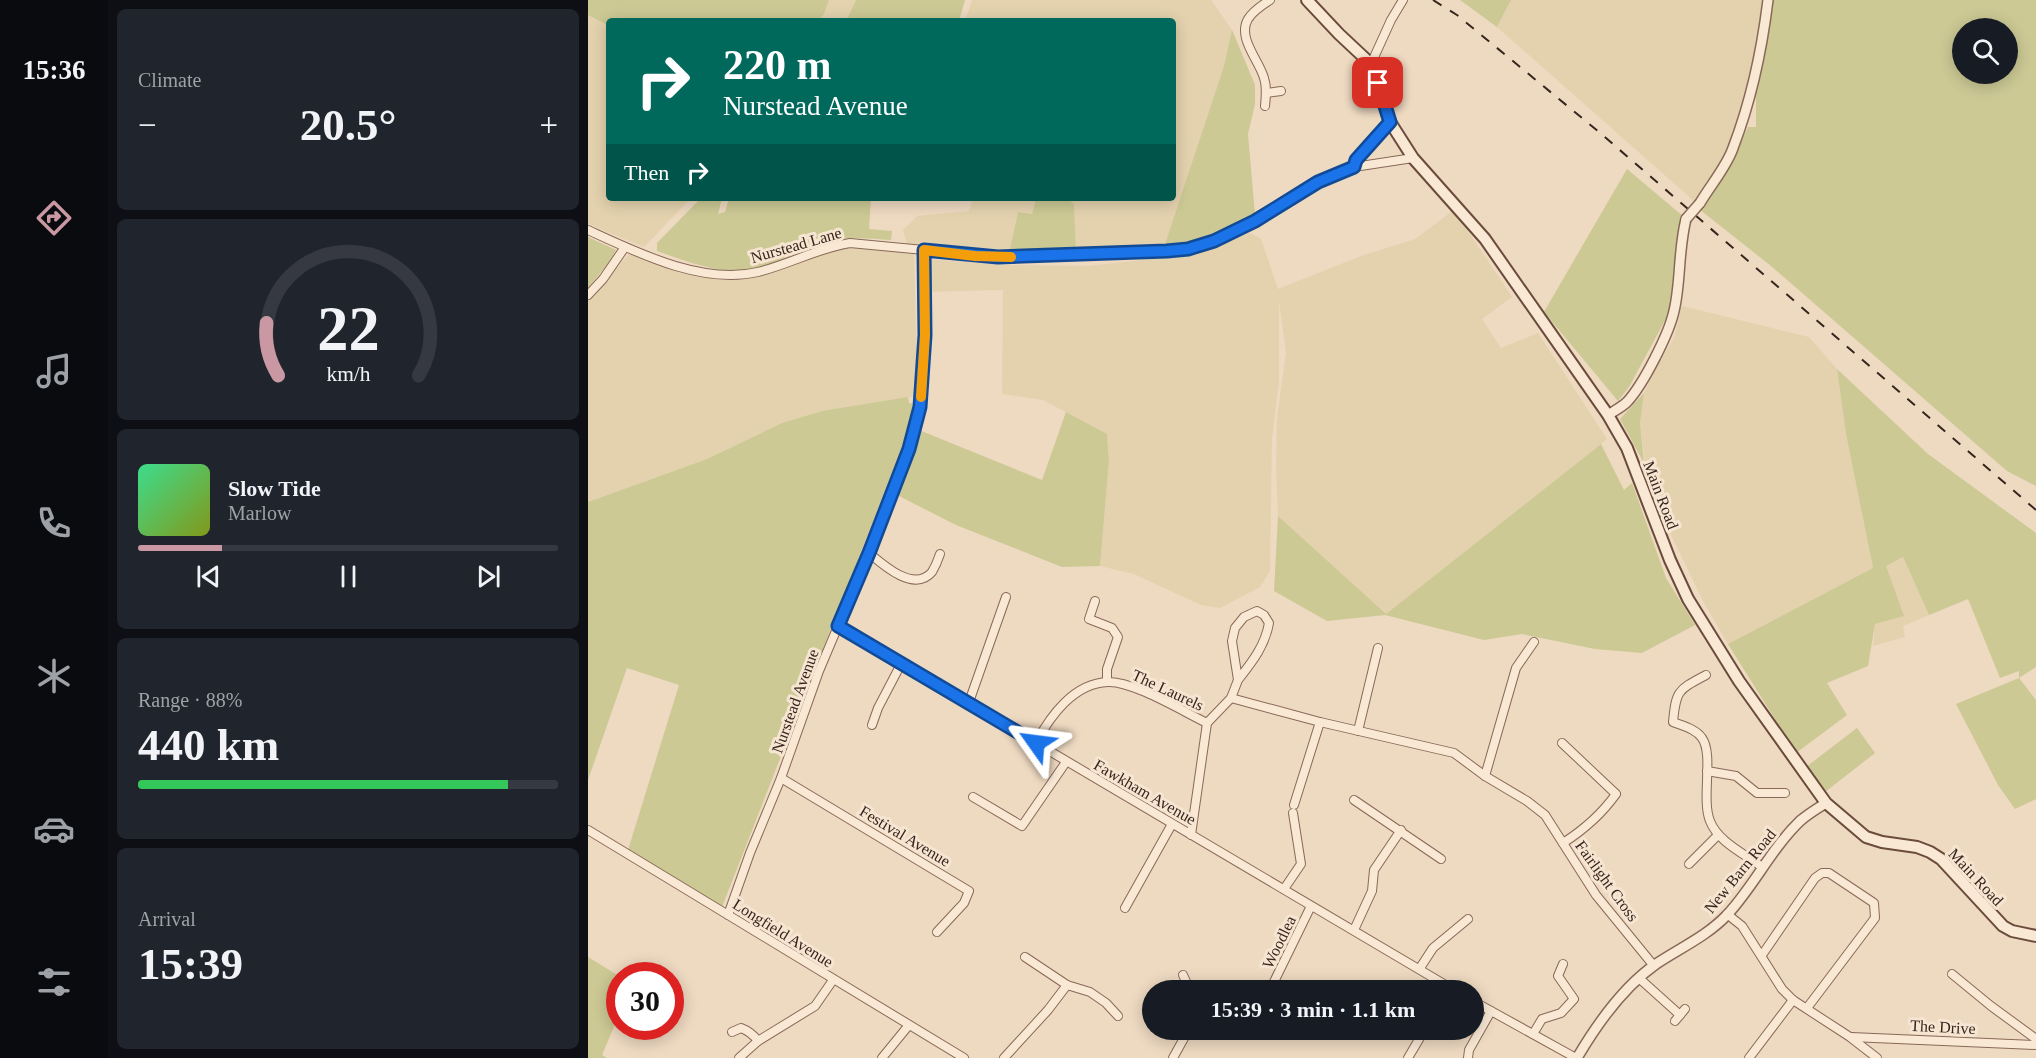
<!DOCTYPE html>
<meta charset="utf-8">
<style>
body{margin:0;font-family:Georgia,serif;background:#20242c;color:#f1f3f6;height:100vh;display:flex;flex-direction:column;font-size:22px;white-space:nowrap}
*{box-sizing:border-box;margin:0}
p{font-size:20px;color:#9ea1a6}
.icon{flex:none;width:33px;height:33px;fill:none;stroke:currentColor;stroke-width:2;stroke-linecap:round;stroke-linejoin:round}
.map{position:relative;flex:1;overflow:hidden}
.details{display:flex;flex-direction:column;gap:9px;padding:9px;background:#0d0f14;width:480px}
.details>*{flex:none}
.guide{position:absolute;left:18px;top:18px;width:570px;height:183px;border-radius:6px;box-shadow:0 3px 15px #0003;background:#00695c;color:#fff;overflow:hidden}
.tools{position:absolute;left:1364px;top:18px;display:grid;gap:12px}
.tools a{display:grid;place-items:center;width:66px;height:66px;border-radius:50%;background:#171b24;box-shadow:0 3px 15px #0003;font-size:30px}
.speed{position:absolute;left:18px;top:962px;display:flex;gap:12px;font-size:30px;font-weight:700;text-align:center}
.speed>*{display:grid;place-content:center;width:78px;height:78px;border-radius:50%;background:#171b24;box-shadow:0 3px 15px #0003;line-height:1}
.speed .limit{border:9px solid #d22;background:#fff;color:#111}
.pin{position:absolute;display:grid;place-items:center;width:51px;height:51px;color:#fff;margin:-26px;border-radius:12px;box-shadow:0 3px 9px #0006}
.me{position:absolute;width:66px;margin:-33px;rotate:301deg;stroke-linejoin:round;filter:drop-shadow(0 0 4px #0008)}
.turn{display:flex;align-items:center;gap:21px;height:126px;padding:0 18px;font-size:27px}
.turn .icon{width:78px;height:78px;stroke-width:2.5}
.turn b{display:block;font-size:42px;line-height:51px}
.then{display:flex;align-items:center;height:57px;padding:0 18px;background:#0003;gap:12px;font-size:22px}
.big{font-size:45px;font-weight:600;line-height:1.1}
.details .card{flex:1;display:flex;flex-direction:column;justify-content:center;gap:9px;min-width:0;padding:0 21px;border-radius:9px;background:#20242c}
.details .dial{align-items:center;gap:0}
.dial svg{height:156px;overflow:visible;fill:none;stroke:#363941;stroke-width:7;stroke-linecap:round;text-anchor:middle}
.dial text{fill:#f1f3f6;stroke:none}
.song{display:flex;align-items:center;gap:18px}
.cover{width:72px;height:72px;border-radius:9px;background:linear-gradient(135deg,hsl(150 70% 55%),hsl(70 70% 35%))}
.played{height:6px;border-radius:3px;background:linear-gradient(90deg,#c998a2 20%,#363941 20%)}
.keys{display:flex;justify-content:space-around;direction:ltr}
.heat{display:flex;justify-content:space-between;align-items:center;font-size:33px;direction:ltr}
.charge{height:9px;border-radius:4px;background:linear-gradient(90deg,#34c759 88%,#363941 0)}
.trip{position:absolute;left:554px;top:980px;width:342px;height:60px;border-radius:30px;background:#171b24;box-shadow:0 3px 15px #0003;font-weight:600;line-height:60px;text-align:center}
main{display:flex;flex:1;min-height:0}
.dock{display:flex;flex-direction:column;width:108px;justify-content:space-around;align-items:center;background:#090b0e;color:#9ea1a6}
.dock .icon{width:42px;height:42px}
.dock .selected{color:#c998a2}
.dock b{font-size:27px;color:#f1f3f6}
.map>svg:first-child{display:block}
.farmland{fill:#e4d2ae}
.green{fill:#ccc995;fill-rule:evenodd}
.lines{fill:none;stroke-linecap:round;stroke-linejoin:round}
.minor-casing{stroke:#886958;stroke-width:10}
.tertiary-casing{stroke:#886958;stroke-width:12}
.secondary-casing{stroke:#6a4b3c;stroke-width:14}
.minor{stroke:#f9e8d4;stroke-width:8}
.tertiary{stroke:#f9e8d4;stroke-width:9}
.secondary{stroke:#f9e8d4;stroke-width:10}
.rail{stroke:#37251d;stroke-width:2;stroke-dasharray:10 10;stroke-linecap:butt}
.tertiary-bridge-casing{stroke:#886958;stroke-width:12;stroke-linecap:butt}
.tertiary-bridge{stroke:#f9e8d4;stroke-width:9}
.route-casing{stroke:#114b97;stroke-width:15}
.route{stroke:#1a73e8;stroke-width:10}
.slow{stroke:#f59e0b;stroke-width:10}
.labels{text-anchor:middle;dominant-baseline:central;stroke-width:6;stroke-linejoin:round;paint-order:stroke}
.street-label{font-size:16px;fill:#37251d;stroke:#f6e5d1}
</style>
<main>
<nav class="dock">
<b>15:36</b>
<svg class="icon selected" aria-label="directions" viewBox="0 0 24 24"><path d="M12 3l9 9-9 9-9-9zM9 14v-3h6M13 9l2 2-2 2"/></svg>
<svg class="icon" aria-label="music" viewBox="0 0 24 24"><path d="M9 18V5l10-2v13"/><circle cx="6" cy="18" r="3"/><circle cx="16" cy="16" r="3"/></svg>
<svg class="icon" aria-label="phone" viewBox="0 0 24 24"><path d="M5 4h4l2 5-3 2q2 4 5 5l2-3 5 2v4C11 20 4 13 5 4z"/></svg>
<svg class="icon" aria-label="climate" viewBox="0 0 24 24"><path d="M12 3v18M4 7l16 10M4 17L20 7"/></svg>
<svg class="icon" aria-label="car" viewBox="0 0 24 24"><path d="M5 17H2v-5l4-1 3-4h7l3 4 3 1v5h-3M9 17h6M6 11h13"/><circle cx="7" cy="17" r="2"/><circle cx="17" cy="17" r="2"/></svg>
<svg class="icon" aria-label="filters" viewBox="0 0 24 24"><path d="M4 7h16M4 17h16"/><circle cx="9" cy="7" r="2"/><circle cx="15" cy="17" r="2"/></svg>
</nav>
<section class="details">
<div class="card"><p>Climate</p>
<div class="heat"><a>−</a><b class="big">20.5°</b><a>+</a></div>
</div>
<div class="card dial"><svg viewBox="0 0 100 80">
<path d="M14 69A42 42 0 1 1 86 69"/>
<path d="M14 69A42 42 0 0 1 8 42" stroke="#c998a2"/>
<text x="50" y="56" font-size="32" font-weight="700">22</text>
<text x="50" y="72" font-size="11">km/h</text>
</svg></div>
<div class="card">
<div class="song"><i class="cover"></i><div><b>Slow Tide</b><p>Marlow</p></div></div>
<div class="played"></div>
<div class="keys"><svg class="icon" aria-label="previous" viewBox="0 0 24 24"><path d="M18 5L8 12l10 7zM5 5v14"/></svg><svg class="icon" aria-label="pause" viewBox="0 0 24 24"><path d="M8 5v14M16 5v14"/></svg><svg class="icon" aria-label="next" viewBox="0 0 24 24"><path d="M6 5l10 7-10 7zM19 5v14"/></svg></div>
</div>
<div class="card"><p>Range · 88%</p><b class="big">440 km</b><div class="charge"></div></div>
<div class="card"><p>Arrival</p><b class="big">15:39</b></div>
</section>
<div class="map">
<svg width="1448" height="1058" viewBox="0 0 1448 1058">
<rect width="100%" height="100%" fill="#eed9c1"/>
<!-- farmland -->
<g class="farmland">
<polygon points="241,0 268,0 258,21 230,21 236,14"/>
<polygon points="384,0 623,0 644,30 636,66 576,247 557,245 488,250 486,204 479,198 585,198 585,21 377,21"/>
<polygon points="923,0 1177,0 1157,98 1140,153 1107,202 909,27"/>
<polygon points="0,15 21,26 21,198 103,198 56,247 0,224"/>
<polygon points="385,198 448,198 444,214 430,212 421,253 381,253 319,244 315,230 329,216 381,211"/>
<polygon points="866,210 924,297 894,319 913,348 950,333 1019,439 797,615 690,516 688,469 689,418 698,353 691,300 691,382 684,438 682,571 672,587 632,608 613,605 546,574 512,566 521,461 519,434 455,400 414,394 415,290 336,292 336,259 419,265 500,266 605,254 662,233 673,239 690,289 773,256 827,239"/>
<polygon points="260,245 326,254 330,396 234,411 194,423 119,459 0,502 0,299 43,252 87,269 169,275"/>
<polygon points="1094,306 1221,337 1249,369 1258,434 1285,568 1140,644 1116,603 1083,535 1057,463 1052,423 1056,393 1066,371 1086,338"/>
<polygon points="1315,557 1341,615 1315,626 1317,637 1285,646 1287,624 1298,565"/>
</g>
<!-- green -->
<g class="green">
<polygon points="0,0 241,0 236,14 230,21 21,21 21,26 0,15"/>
<polygon points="268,0 377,0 371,21 258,21"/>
<polygon points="872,0 923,0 909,27"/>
<path d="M1183 0H1448V486L1419 471 1183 266 1111 209 1147 156 1160 127H1168V94ZM1374 28H1419V74H1374Z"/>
<path d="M644 30 667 85V104L660 134 667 215C640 234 609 245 576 247L636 66Z"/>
<polygon points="1039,169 1096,217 1082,311 1041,387 1030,401 956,312"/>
<path d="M113 198H134L130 214 137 212 141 198H283L281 229 304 231 303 240C280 238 252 236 229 244 210 251 193 262 173 268 140 278 100 262 69 251V243Z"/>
<polygon points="448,198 479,198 486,204 488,250 421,253 430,212 444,214"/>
<polygon points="0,237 28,250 21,262 0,288"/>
<polygon points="1249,369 1340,454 1448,533 1448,667 1431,678 1448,700 1448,799 1427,809 1410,785 1368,704 1431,678 1431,671 1412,678 1380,599 1341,615 1315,557 1298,566 1316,616 1287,624 1280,666 1239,683 1259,715 1208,753 1140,644 1285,568 1258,434"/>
<polygon points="1056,393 1052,423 1056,463 1032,419"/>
<polygon points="320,397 321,403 329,404 321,429 134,907 40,850 91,685 39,668 0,780 0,502 119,459 194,423 234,411"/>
<polygon points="478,412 519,434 521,461 512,566 474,567 368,525 307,494 331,430 454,480"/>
<polygon points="1013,444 1036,490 1044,483 1078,578 1107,625 1054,653 1007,649 934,634 896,640 797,615 739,621 686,591 690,516 798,614"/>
<polygon points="1269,728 1287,753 1237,792 1218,767"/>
<polygon points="0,957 31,976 31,1015 14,1055 19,1058 0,1058"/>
</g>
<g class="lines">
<!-- minor casing -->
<g class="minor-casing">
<g id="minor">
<polyline points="783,64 803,20 815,0"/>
<polyline points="679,93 693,91"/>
<path d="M677 106C678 96 679 87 676 78 671 60 649 38 660 19 665 11 674 5 682 0"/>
<polyline points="766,167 825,158"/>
<path d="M0 230C50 253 114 285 170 272 202 264 230 248 262 243L410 257 600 249 626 241 655 227 707 198 730 182 766 167 768 160 802 122"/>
<polyline points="0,295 15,279 37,247"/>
<path d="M281 553C295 565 326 593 344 572 347 567 350 560 352 554"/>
<polyline points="507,601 501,619 524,628 530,637 519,669 519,682"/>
<polyline points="250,626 866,990"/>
<path d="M1118 675C1090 690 1088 690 1085 722 1095 726 1108 729 1114 738 1126 755 1113 799 1122 821 1130 842 1157 854 1174 867"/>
<polyline points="643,698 732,722 866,753 897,776 939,801 957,815 1008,895 1066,966"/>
<polyline points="381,702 418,597"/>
<polyline points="284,725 290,708 313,664"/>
<polyline points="770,731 790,648"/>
<path d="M448 743C462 716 486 683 520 682 545 681 594 711 619 723"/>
<path d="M974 743 1028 794C1013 815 997 829 975 843"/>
<polyline points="1119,771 1148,776 1169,793 1197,793"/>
<polyline points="897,776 928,668 946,642"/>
<polyline points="193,778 381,891 376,903 349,932"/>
<polyline points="385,797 434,826 478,762"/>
<polyline points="766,800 853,859"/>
<polyline points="706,805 732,722"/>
<polyline points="0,830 376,1058"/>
<path d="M603 835 619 723 643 698 650 680 644 641 647 628 656 617 669 611 676 615 681 623C677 646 664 662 650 680"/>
<polyline points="1101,864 1130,835"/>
<polyline points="696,889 713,864 705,813"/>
<polyline points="537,908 584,824"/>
<polyline points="1139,914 1154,926 1194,989 1205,1000 1262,1037 1289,1058"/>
<polyline points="140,915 162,853 193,778 231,671 281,553 321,449 333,397 337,335 336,250"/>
<polyline points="766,930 784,891 786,870 813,830"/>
<polyline points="1174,955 1227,878 1234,873 1241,873 1286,903 1287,918 1219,1008"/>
<polyline points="437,957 479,985 502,992 518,1003 530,1016"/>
<polyline points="832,968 845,948 880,919"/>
<polyline points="1364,974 1403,1006 1448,1039"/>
<polyline points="595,975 602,990"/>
<polyline points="1052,979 1092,1015"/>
<polyline points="682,990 723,906"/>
<polyline points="885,1001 988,1058"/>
<polyline points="1087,1021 1097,1009"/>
<path d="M144 1032 153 1028C161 1031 165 1034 170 1041"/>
<polyline points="945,1034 954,1019 973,1013 986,999 970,976 975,964"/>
<polyline points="1263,1037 1448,1045"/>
<polyline points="151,1058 170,1041 227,1006 245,980"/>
<polyline points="294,1058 321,1025"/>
<polyline points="416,1058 460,1010 479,985"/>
<polyline points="585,1058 601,1029"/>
<polyline points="820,1058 837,1029"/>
<polyline points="880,1058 881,1050 903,1011"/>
<polyline points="1161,1058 1205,1000"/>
</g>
</g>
<!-- tertiary casing -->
<g class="tertiary-casing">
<g id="tertiary">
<path d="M1112 203C1122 186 1139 166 1145 148 1163 101 1174 49 1180 0"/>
<path d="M1020 415C1026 411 1034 407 1039 402 1055 385 1081 334 1086 311 1093 282 1090 251 1098 219"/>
<path d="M989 1058C1009 1024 1035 987 1068 964 1092 948 1119 936 1139 915 1166 886 1183 849 1212 821 1220 814 1230 808 1238 803"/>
</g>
</g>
<!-- secondary casing -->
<g class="secondary-casing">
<polyline id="secondary" points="719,0 751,34 783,64 802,122 825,158 897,239 1020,415 1039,448 1082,560 1100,599 1151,681 1238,803 1278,837 1294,842 1329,847 1342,852 1353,859 1415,926 1424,931 1448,936"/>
</g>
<!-- minor -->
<use href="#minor" class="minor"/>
<!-- tertiary -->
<use href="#tertiary" class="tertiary"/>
<!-- secondary -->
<use href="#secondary" class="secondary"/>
<!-- rail -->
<polyline class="rail" points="845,0 869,15 1011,132 1448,510"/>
<!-- tertiary-bridge casing -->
<g class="tertiary-bridge-casing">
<polyline id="tertiary-bridge" points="1098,219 1112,203"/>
</g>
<!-- tertiary-bridge -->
<use href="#tertiary-bridge" class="tertiary-bridge"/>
</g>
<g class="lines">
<!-- route casing -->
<g class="route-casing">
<polyline id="route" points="448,743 250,626 281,553 321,449 332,407 337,335 336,250 410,257 579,251 600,249 626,241 667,221 730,182 766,167 768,160 802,122 790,83"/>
</g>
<!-- route -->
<use href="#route" class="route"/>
<!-- slow -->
<polyline class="slow" points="333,397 337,335 336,250 387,256 423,257"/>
</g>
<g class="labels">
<!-- street labels -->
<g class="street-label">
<text transform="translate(208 245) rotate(-16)">Nurstead Lane</text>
<text transform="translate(1073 495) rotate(69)">Main Road</text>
<text transform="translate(580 690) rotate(25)">The Laurels</text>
<text transform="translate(207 701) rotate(-70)">Nurstead Avenue</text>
<text transform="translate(557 792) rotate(30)">Fawkham Avenue</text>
<text transform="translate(317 836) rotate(31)">Festival Avenue</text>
<text transform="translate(1152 871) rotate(-51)">New Barn Road</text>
<text transform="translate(1388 877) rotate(47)">Main Road</text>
<text transform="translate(1019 881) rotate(54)">Fairlight Cross</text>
<text transform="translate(195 933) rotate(32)">Longfield Avenue</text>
<text transform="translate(691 942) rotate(-64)">Woodlea</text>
<text transform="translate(1355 1027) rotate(3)">The Drive</text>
</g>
</g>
</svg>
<div class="tools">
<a><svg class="icon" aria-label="search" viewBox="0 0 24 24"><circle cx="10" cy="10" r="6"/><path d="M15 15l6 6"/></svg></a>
</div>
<div class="speed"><div class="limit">30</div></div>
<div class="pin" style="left:790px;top:83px;background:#d93025"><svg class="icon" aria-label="arrive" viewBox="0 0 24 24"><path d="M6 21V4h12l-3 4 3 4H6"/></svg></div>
<svg class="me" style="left:448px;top:743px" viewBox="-20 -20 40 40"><path d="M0-17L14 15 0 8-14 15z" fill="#1a73e8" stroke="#fff" stroke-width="4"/></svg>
<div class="trip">15:39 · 3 min · 1.1 km</div>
<div class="guide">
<div class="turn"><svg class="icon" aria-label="right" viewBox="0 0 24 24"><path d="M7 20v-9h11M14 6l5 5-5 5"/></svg><div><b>220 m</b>Nurstead Avenue</div></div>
<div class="then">Then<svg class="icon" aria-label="right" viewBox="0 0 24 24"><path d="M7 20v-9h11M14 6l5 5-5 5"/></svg></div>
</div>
</div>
</main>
